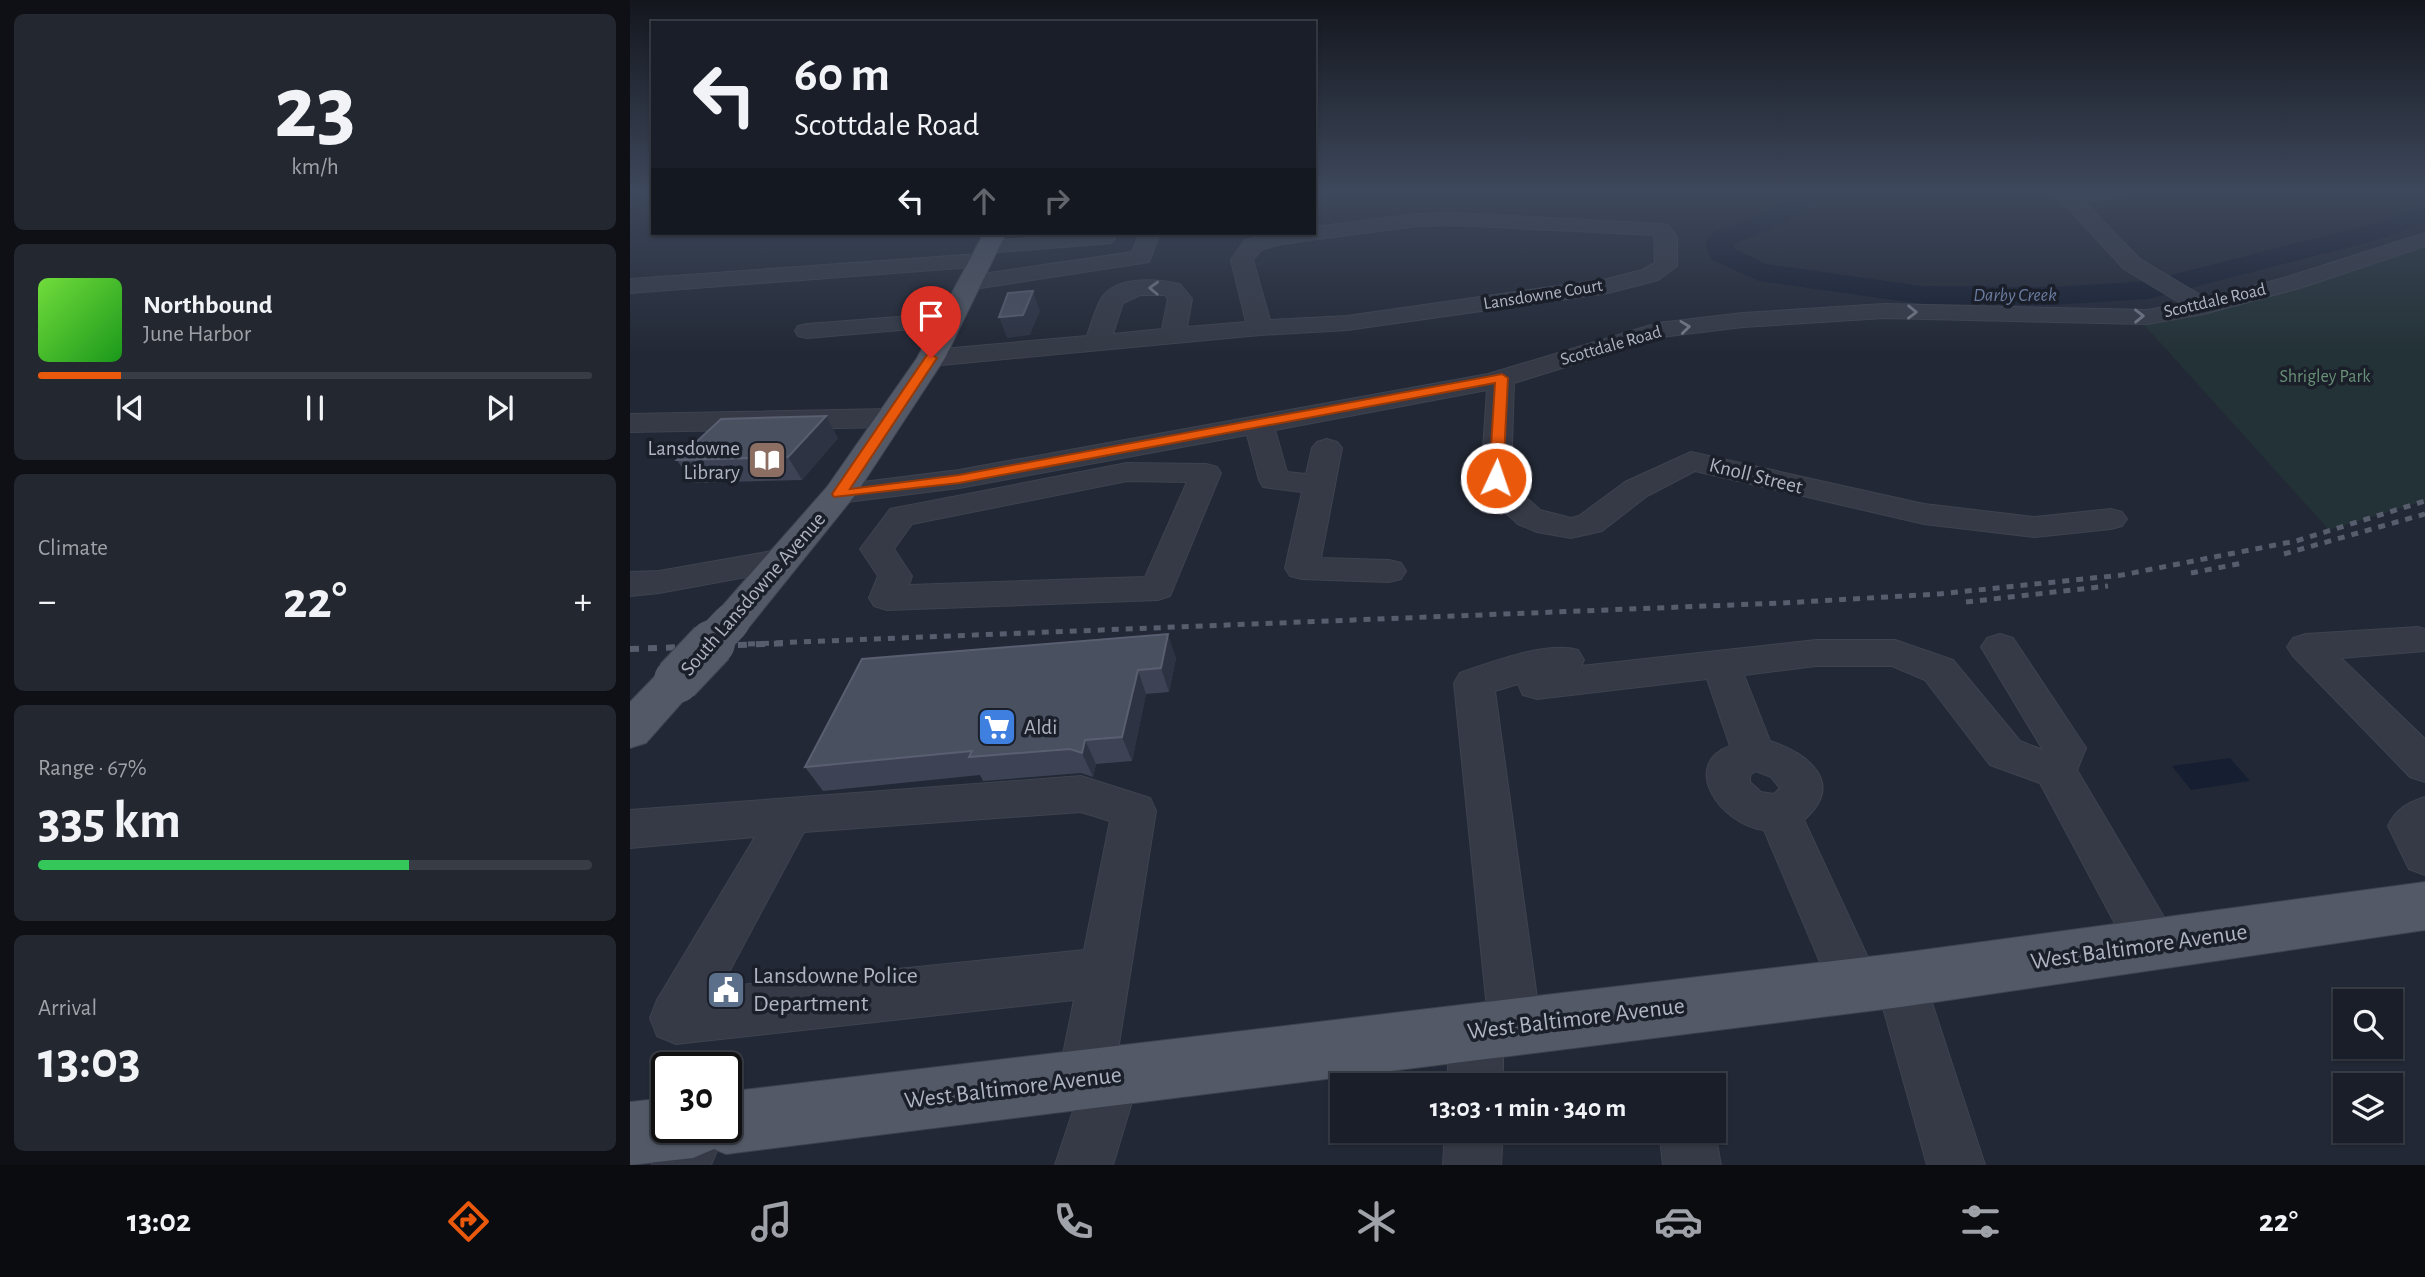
<!DOCTYPE html>
<meta charset="utf-8">
<style>
body{margin:0;font-family:"Alegreya Sans",sans-serif;background:#232730;color:#f1f3f6;height:100vh;display:flex;flex-direction:column;font-size:26px;white-space:nowrap}
*{box-sizing:border-box;margin:0}
p{font-size:23px;color:#9fa2a8}
.icon{flex:none;width:38px;height:38px;fill:none;stroke:currentColor;stroke-width:2;stroke-linecap:round;stroke-linejoin:round}
.map{position:relative;flex:1;overflow:hidden}
.panel{display:flex;flex-direction:column;gap:14px;padding:14px;background:#0e1016;width:630px}
.panel>*{flex:none}
.hud{position:absolute;left:21px;top:21px;width:665px;height:214px;border-radius:0px;box-shadow:0 2px 5px #0004,0 0 0 2px #383c45;background:#1a1e28;color:#f1f3f6;overflow:hidden}
.controls{position:absolute;left:1703px;top:989px;display:grid;gap:14px}
.controls a{display:grid;place-items:center;width:70px;height:70px;border-radius:0px;background:#1a1e28;box-shadow:0 2px 5px #0004,0 0 0 2px #383c45;font-size:35px}
.speed{position:absolute;left:21px;top:1052px;display:flex;gap:14px;font-size:35px;font-weight:700;text-align:center}
.speed>*{display:grid;place-content:center;width:91px;height:91px;border-radius:50%;background:#1a1e28;box-shadow:0 2px 5px #0004,0 0 0 2px #383c45;line-height:1}
.speed .limit{border:4px solid #111;border-radius:10px;background:#fff;color:#111}
.pin{position:absolute;display:grid;place-items:center;width:60px;height:60px;color:#fff;margin:-72px -30px;border-radius:50% 50% 50% 0;rotate:-45deg;box-shadow:0 0 7px #0007}
.pin .icon{rotate:45deg}
.me{position:absolute;width:77px;margin:-38px;rotate:3deg;stroke-linejoin:round;filter:drop-shadow(0 0 5px #0008)}
.turn{display:flex;align-items:center;gap:24px;height:147px;padding:0 28px;font-size:32px}
.turn .icon{width:91px;height:91px;stroke-width:2.5}
.turn b{display:block;font-size:49px;line-height:60px}
.lanes{display:flex;align-items:center;height:66px;padding:0 28px;background:#0003;justify-content:center;gap:35px;direction:ltr}
.lanes .off{opacity:.35}
.big{font-size:52px;font-weight:600;line-height:1.1}
.panel .widget{flex:1;display:flex;flex-direction:column;justify-content:center;gap:10px;min-width:0;padding:0 24px;border-radius:10px;background:#232730}
.panel .dial{align-items:center;gap:0}
.dial b{font-size:91px;line-height:1}
.song{display:flex;align-items:center;gap:21px}
.cover{width:84px;height:84px;border-radius:10px;background:linear-gradient(135deg,hsl(100 70% 55%),hsl(120 70% 35%))}
.played{height:7px;border-radius:4px;background:linear-gradient(90deg,#ea580c 15%,#383c45 15%)}
.keys{display:flex;justify-content:space-around;direction:ltr}
.heat{display:flex;justify-content:space-between;align-items:center;font-size:38px;direction:ltr}
.charge{height:10px;border-radius:5px;background:linear-gradient(90deg,#34c759 67%,#383c45 0)}
.trip{position:absolute;left:700px;top:1073px;width:396px;height:70px;border-radius:0px;background:#1a1e28;box-shadow:0 2px 5px #0004,0 0 0 2px #383c45;font-weight:600;line-height:70px;text-align:center}
.menu{display:flex;height:112px;justify-content:space-around;align-items:center;background:#0a0c10;color:#9fa2a8}
.menu .icon{width:49px;height:49px}
.menu .on{color:#ea580c}
.menu b{font-size:32px;color:#f1f3f6}
main{display:flex;flex:1;min-height:0}
.map>svg:first-child{display:block}
.green{fill:#233236}
.water{fill:#161e31}
.lines{fill:none;stroke-linecap:round;stroke-linejoin:round}
.river{fill:#161e31;fill-rule:evenodd}
.minor-casing{stroke:#3e434f;stroke-width:2}
.major-casing{stroke:#3e434f;stroke-width:2}
.minor{fill:#353a46;fill-rule:evenodd}
.major{fill:#535966;fill-rule:evenodd}
.rail-far1{stroke:#575d6d;stroke-width:5;stroke-dasharray:7 7;stroke-linecap:butt}
.rail{stroke:#575d6d;stroke-width:6;stroke-dasharray:9 9;stroke-linecap:butt}
.major-bridge-far1-casing{stroke:#3e434f;stroke-width:38;stroke-linecap:butt}
.major-bridge-casing{stroke:#3e434f;stroke-width:48;stroke-linecap:butt}
.major-bridge-far1{stroke:#535966;stroke-width:37}
.major-bridge{stroke:#535966;stroke-width:46}
.wall{fill:#3d4354}
.shaded-wall{fill:#2d3343}
.building{fill:#495060;stroke:#595f70;stroke-width:2}
.oneway{stroke:#787d8b}
.route{fill:#ea580c;stroke:#983908;stroke-width:2}
.labels{text-anchor:middle;dominant-baseline:central;stroke-width:7;stroke-linejoin:round;paint-order:stroke}
.far-street-label{font-size:18px;fill:#afb4c3;stroke:#1a1f2a}
.far-park-label{font-size:18px;fill:#699177;stroke:#1a1f2a}
.far-water-label{font-size:19px;font-style:italic;fill:#6a7b9f;stroke:#1a1f2a}
.poi-label{font-size:21px;fill:#afb4c3;stroke:#1a1f2a;text-anchor:end}
.street-label{font-size:21px;fill:#afb4c3;stroke:#1a1f2a}
.near-street-label{font-size:24px;fill:#afb4c3;stroke:#1a1f2a}
.near-poi-label{font-size:24px;fill:#afb4c3;stroke:#1a1f2a;text-anchor:start}
</style>
<main>
<section class="panel">
<div class="widget dial"><b>23</b><p>km/h</p></div>
<div class="widget">
<div class="song"><i class="cover"></i><div><b>Northbound</b><p>June Harbor</p></div></div>
<div class="played"></div>
<div class="keys"><svg class="icon" aria-label="previous" viewBox="0 0 24 24"><path d="M18 5L8 12l10 7zM5 5v14"/></svg><svg class="icon" aria-label="pause" viewBox="0 0 24 24"><path d="M8 5v14M16 5v14"/></svg><svg class="icon" aria-label="next" viewBox="0 0 24 24"><path d="M6 5l10 7-10 7zM19 5v14"/></svg></div>
</div>
<div class="widget"><p>Climate</p>
<div class="heat"><a>−</a><b class="big">22°</b><a>+</a></div>
</div>
<div class="widget"><p>Range · 67%</p><b class="big">335 km</b><div class="charge"></div></div>
<div class="widget"><p>Arrival</p><b class="big">13:03</b></div>
</section>
<div class="map">
<svg width="1795" height="1165" viewBox="0 0 1795 1165">
<rect width="100%" height="100%" fill="#222835"/>
<!-- green -->
<polygon class="green" points="1795,239 1795,501 1699,530 1507,317 1517,317"/>
<!-- water -->
<polygon class="water" points="1600,758 1620,781 1561,790 1542,766"/>
<g class="lines">
<!-- river -->
<polygon class="river" points="1168,191 1197,191 1155,223 1103,244 1105,249 1136,264 1292,286 1422,287 1518,281 1734,226 1795,205 1795,222 1754,238 1518,299 1422,305 1292,304 1129,281 1082,260 1075,243 1083,232 1137,211"/>
<!-- minor casing -->
<g class="minor-casing">
<g id="minor">
<polygon points="1422,191 1500,191 1497,195 1455,203 1510,259 1577,299 1657,277 1795,233 1795,246 1673,287 1574,314 1517,324 1254,318 1113,327 1031,337 884,383 881,478 888,490 910,510 941,518 949,516 995,482 1061,452 1294,504 1405,517 1481,509 1492,512 1497,519 1492,526 1481,529 1405,537 1294,524 1065,471 1017,496 972,531 941,538 907,532 888,524 864,502 851,478 857,390 645,430 657,472 676,474 682,448 687,442 697,439 707,442 712,448 691,558 759,560 771,563 776,571 771,579 759,582 672,579 660,576 655,568 672,492 633,487 629,480 617,435 329,488 209,503 198,501 193,494 198,487 209,485 329,470 858,374 1028,323 1113,313 1254,304 1517,310 1552,304 1494,269"/>
<path d="M824 213 1032 224 1039 226 1047 237V266L1028 280 978 293 717 330 630 335 301 366 292 363 288 358 292 353 301 350 457 336C461 324 465 310 471 299 485 275 528 279 550 284L562 299 557 327 616 322 601 260 615 240 647 233H684V227L787 214ZM824 225 1024 235 1025 263 1012 270 977 279 717 316 640 320 623 260 631 250 651 244 787 226ZM510 295H535L538 299 532 329 483 334 493 303Z"/>
<polygon points="473,233 481,235 485,239 481,243 357,253 349,252 346,247 349,242 357,241"/>
<polygon points="510,233 530,233 519,262 338,290 330,288 327,283 330,278 338,276 502,252"/>
<polygon points="349,254 357,256 360,261 357,266 0,293 0,279"/>
<polygon points="320,313 329,315 332,320 329,325 177,338 168,336 165,331 168,326 177,324"/>
<polygon points="259,409 269,412 273,418 269,424 259,427 0,432 0,414"/>
<path d="M497 463 576 464 587 467 591 473 540 596 528 600 257 610 244 606 239 598 248 576 230 549 260 509ZM497 481 557 482 515 577 279 585 282 576 264 549 282 524Z"/>
<polygon points="154,549 166,552 171,560 166,568 29,593 0,596 0,572 29,571"/>
<polygon points="1788,627 1795,629 1795,651 1711,658 1795,739 1795,782 1780,777 1663,656 1657,647 1663,638 1676,634"/>
<path d="M1370 634 1383 638 1456 748 1447 770 1541 929 1548 945 1541 961 1523 968 1505 961 1410 783 1360 765 1295 680 1262 666H1186L1114 675 1140 741C1178 753 1216 783 1174 820L1247 977 1253 963 1271 956 1289 963 1355 1165H1297L1248 990 1243 1002 1225 1010 1207 1002 1134 830C1091 825 1049 765 1100 746L1077 679 907 699 893 695 888 684 865 691 911 1027 904 1046 885 1053 873 1048V1085H817L820 1031 828 1012 847 1005 857 1009 824 683 830 673C861 662 917 641 948 650L954 660 951 666 1186 640H1265L1323 660 1390 741 1413 750 1351 647 1357 638ZM1126 771 1141 777 1150 788 1144 794 1131 792 1120 782V775Z"/>
<path d="M451 776 520 798 526 811 488 1050 502 1056 510 1075 483 1165H425L446 1102 437 1098 428 1079 444 1000 46 1044 27 1036 20 1018 27 1000 125 837 0 848V810ZM451 812 480 821 454 950 91 987 174 832Z"/>
<path d="M1795 797V875L1779 869 1758 826C1766 809 1777 803 1795 797Z"/>
<polygon points="1083,1122 1091,1165 1033,1165 1029,1130 1083,1130"/>
<polygon points="96,1126 97,1127 81,1165 22,1165 38,1127"/>
<polygon points="815,1130 873,1130 871,1165 813,1165"/>
</g>
</g>
<!-- major casing -->
<g class="major-casing">
<g id="major">
<polygon points="354,233 376,233 315,358 226,494 115,632 101,636 87,632 81,622 87,612 197,487 287,358"/>
<polygon points="47,664 62,669 68,680 62,691 16,743 0,748 0,702 32,669"/>
<polygon points="1795,882 1795,930 1271,1007 96,1154 84,1149 63,1158 0,1165 0,1102 37,1098 37,1127 96,1127 96,1092 1271,953"/>
</g>
</g>
<!-- minor -->
<use href="#minor" class="minor"/>
<!-- major -->
<use href="#major" class="major"/>
<!-- rail-far1 -->
<g class="rail-far1">
<polyline points="1654,554 1795,514"/>
<polyline points="1561,573 1613,563"/>
<polyline points="1336,602 1478,586"/>
<polyline points="118,644 1152,603 1309,594 1492,575 1666,541 1795,501"/>
</g>
<!-- rail -->
<polyline class="rail" points="0,649 162,643"/>
<!-- major-bridge-far1 casing -->
<g class="major-bridge-far1-casing">
<polyline id="major-bridge-far1" points="80,644 101,622"/>
</g>
<!-- major-bridge casing -->
<g class="major-bridge-casing">
<polyline id="major-bridge" points="47,680 82,643"/>
</g>
<!-- major-bridge-far1 -->
<use href="#major-bridge-far1" class="major-bridge-far1"/>
<!-- major-bridge -->
<use href="#major-bridge" class="major-bridge"/>
</g>
<!-- wall -->
<g class="wall">
<polygon points="208,438 172,480 62,483 47,460"/>
<polygon points="546,658 539,692 516,694 502,761 466,764 463,777 451,773 353,781 350,775 193,791 175,767"/>
</g>
<!-- shaded-wall -->
<g class="shaded-wall">
<polygon points="403,291 410,311 400,335 377,338 369,317"/>
<polygon points="196,416 208,438 172,480 158,457"/>
<polygon points="538,634 546,658 539,692 531,668"/>
<polygon points="508,670 516,694 502,761 492,737"/>
<polygon points="455,740 466,764 463,777 452,753"/>
</g>
<!-- building -->
<g class="building">
<polygon points="403,291 393,315 369,317 378,293"/>
<polygon points="196,416 158,457 47,460 91,419"/>
<polygon points="538,634 531,668 508,670 492,737 455,740 452,753 440,749 339,757 342,751 175,767 232,659"/>
</g>
<!-- one-way arrows -->
<defs><path id="oneway-chevron" d="M-2-3.5L2.5 0L-2 3.5" fill="none" stroke-width="1.6" stroke-linecap="round" stroke-linejoin="round" transform="scale(1.75)"/></defs>
<g class="oneway">
<use href="#oneway-chevron" transform="translate(524 288) rotate(-178)"/>
<use href="#oneway-chevron" transform="translate(1282 312) rotate(1)"/>
<use href="#oneway-chevron" transform="translate(1509 316) rotate(-1)"/>
<use href="#oneway-chevron" transform="translate(1055 327) rotate(-7)"/>
</g>
<!-- sky -->
<linearGradient id="sky" x2="0" y2="1"><stop stop-color="#13161d"/><stop offset="0.54" stop-color="#3e485c"/><stop offset="1" stop-color="#3e485c" stop-opacity="0"/></linearGradient>
<rect width="1795" height="354" fill="url(#sky)"/>
<!-- route -->
<polygon class="route" points="301,354 307,358 220,489 329,475 872,374 878,378 873,478 866,482 859,478 865,383 329,483 204,497 202,494 297,355"/>
<!-- icons -->
<defs>
<g id="library-square" transform="scale(2.0125)"><rect x="-9" y="-9" width="18" height="18" rx="4" fill="#8d6e63" stroke="#1a1f2a"/><path d="M-6-4Q-3-5.5-.7-3.5V5Q-3 3-6 4ZM6-4Q3-5.5 .7-3.5V5Q3 3 6 4Z" fill="#fff"/></g>
<g id="supermarket-square" transform="scale(2.0125)"><rect x="-9" y="-9" width="18" height="18" rx="4" fill="#3f7fe0" stroke="#1a1f2a"/><path d="M-6-5.5h2.5l.6 2H6L4.5 2H-2.5L-4.4-4H-6ZM-1.5 3.2a1.3 1.3 0 1 0 .1 0ZM3 3.2a1.3 1.3 0 1 0 .1 0Z" fill="#fff"/></g>
<g id="civic-square" transform="scale(2.0125)"><rect x="-9" y="-9" width="18" height="18" rx="4" fill="#5c6f8a" stroke="#1a1f2a"/><path d="M-.6-6.5H3V-4.5H.6V-3L4-1V1h2V6H-6V1h2V-1L-.6-3ZM-1.2 2.5V6h2.4V2.5Z" fill="#fff"/></g>
</defs>
<g fill-rule="evenodd">
<use href="#library-square" x="137" y="460"/>
<use href="#supermarket-square" x="367" y="727"/>
<use href="#civic-square" x="96" y="990"/>
</g>
<g class="labels">
<!-- far-street labels -->
<g class="far-street-label">
<text transform="translate(913 295) rotate(-9)">Lansdowne Court</text>
<text transform="translate(1585 301) rotate(-13)">Scottdale Road</text>
<text transform="translate(981 346) rotate(-16)">Scottdale Road</text>
</g>
<!-- far-park labels -->
<g class="far-park-label">
<text x="1695" y="377">Shrigley Park</text>
</g>
<!-- far-water labels -->
<g class="far-water-label">
<text x="1385" y="295">Darby Creek</text>
</g>
<!-- poi labels -->
<g class="poi-label">
<text x="110" y="448">Lansdowne<tspan x="110" dy="24">Library</tspan></text>
<text x="394" y="727" text-anchor="start">Aldi</text>
</g>
<!-- street labels -->
<g class="street-label">
<text transform="translate(1126 476) rotate(14)">Knoll Street</text>
<text transform="translate(123 594) rotate(-49)">South Lansdowne Avenue</text>
</g>
<!-- near-street labels -->
<g class="near-street-label">
<text transform="translate(1509 947) rotate(-8)">West Baltimore Avenue</text>
<text transform="translate(946 1019) rotate(-7)">West Baltimore Avenue</text>
<text transform="translate(383 1088) rotate(-7)">West Baltimore Avenue</text>
</g>
<!-- near-poi labels -->
<g class="near-poi-label">
<text x="123" y="976">Lansdowne Police<tspan x="123" dy="28">Department</tspan></text>
</g>
</g>
</svg>
<div class="controls">
<a><svg class="icon" aria-label="search" viewBox="0 0 24 24"><circle cx="10" cy="10" r="6"/><path d="M15 15l6 6"/></svg></a>
<a><svg class="icon" aria-label="layers" viewBox="0 0 24 24"><path d="M12 4l9 5-9 5-9-5zM3 14l9 5 9-5"/></svg></a>
</div>
<div class="speed"><div class="limit">30</div></div>
<div class="pin" style="left:301px;top:358px;background:#d93025"><svg class="icon" aria-label="arrive" viewBox="0 0 24 24"><path d="M6 21V4h12l-3 4 3 4H6"/></svg></div>
<svg class="me" style="left:866px;top:478px" viewBox="-20 -20 40 40"><circle r="17" fill="#ea580c" stroke="#fff" stroke-width="3"/><path d="M0-11L8 9 0 5-8 9z" fill="#fff"/></svg>
<div class="trip">13:03 · 1 min · 340 m</div>
<div class="hud">
<div class="turn"><svg class="icon" aria-label="left" viewBox="0 0 24 24"><path d="M17 20v-9H6M10 6l-5 5 5 5"/></svg><div><b>60 m</b>Scottdale Road</div></div>
<div class="lanes"><svg class="icon" aria-label="left" viewBox="0 0 24 24"><path d="M17 20v-9H6M10 6l-5 5 5 5"/></svg><svg class="icon off" aria-label="ahead" viewBox="0 0 24 24"><path d="M12 20V5M6 11l6-6 6 6"/></svg><svg class="icon off" aria-label="right" viewBox="0 0 24 24"><path d="M7 20v-9h11M14 6l5 5-5 5"/></svg></div>
</div>
</div>
</main>
<nav class="menu">
<b>13:02</b>
<svg class="icon on" aria-label="directions" viewBox="0 0 24 24"><path d="M12 3l9 9-9 9-9-9zM9 14v-3h6M13 9l2 2-2 2"/></svg>
<svg class="icon" aria-label="music" viewBox="0 0 24 24"><path d="M9 18V5l10-2v13"/><circle cx="6" cy="18" r="3"/><circle cx="16" cy="16" r="3"/></svg>
<svg class="icon" aria-label="phone" viewBox="0 0 24 24"><path d="M5 4h4l2 5-3 2q2 4 5 5l2-3 5 2v4C11 20 4 13 5 4z"/></svg>
<svg class="icon" aria-label="climate" viewBox="0 0 24 24"><path d="M12 3v18M4 7l16 10M4 17L20 7"/></svg>
<svg class="icon" aria-label="car" viewBox="0 0 24 24"><path d="M5 17H2v-5l4-1 3-4h7l3 4 3 1v5h-3M9 17h6M6 11h13"/><circle cx="7" cy="17" r="2"/><circle cx="17" cy="17" r="2"/></svg>
<svg class="icon" aria-label="filters" viewBox="0 0 24 24"><path d="M4 7h16M4 17h16"/><circle cx="9" cy="7" r="2"/><circle cx="15" cy="17" r="2"/></svg>
<b>22°</b>
</nav>
